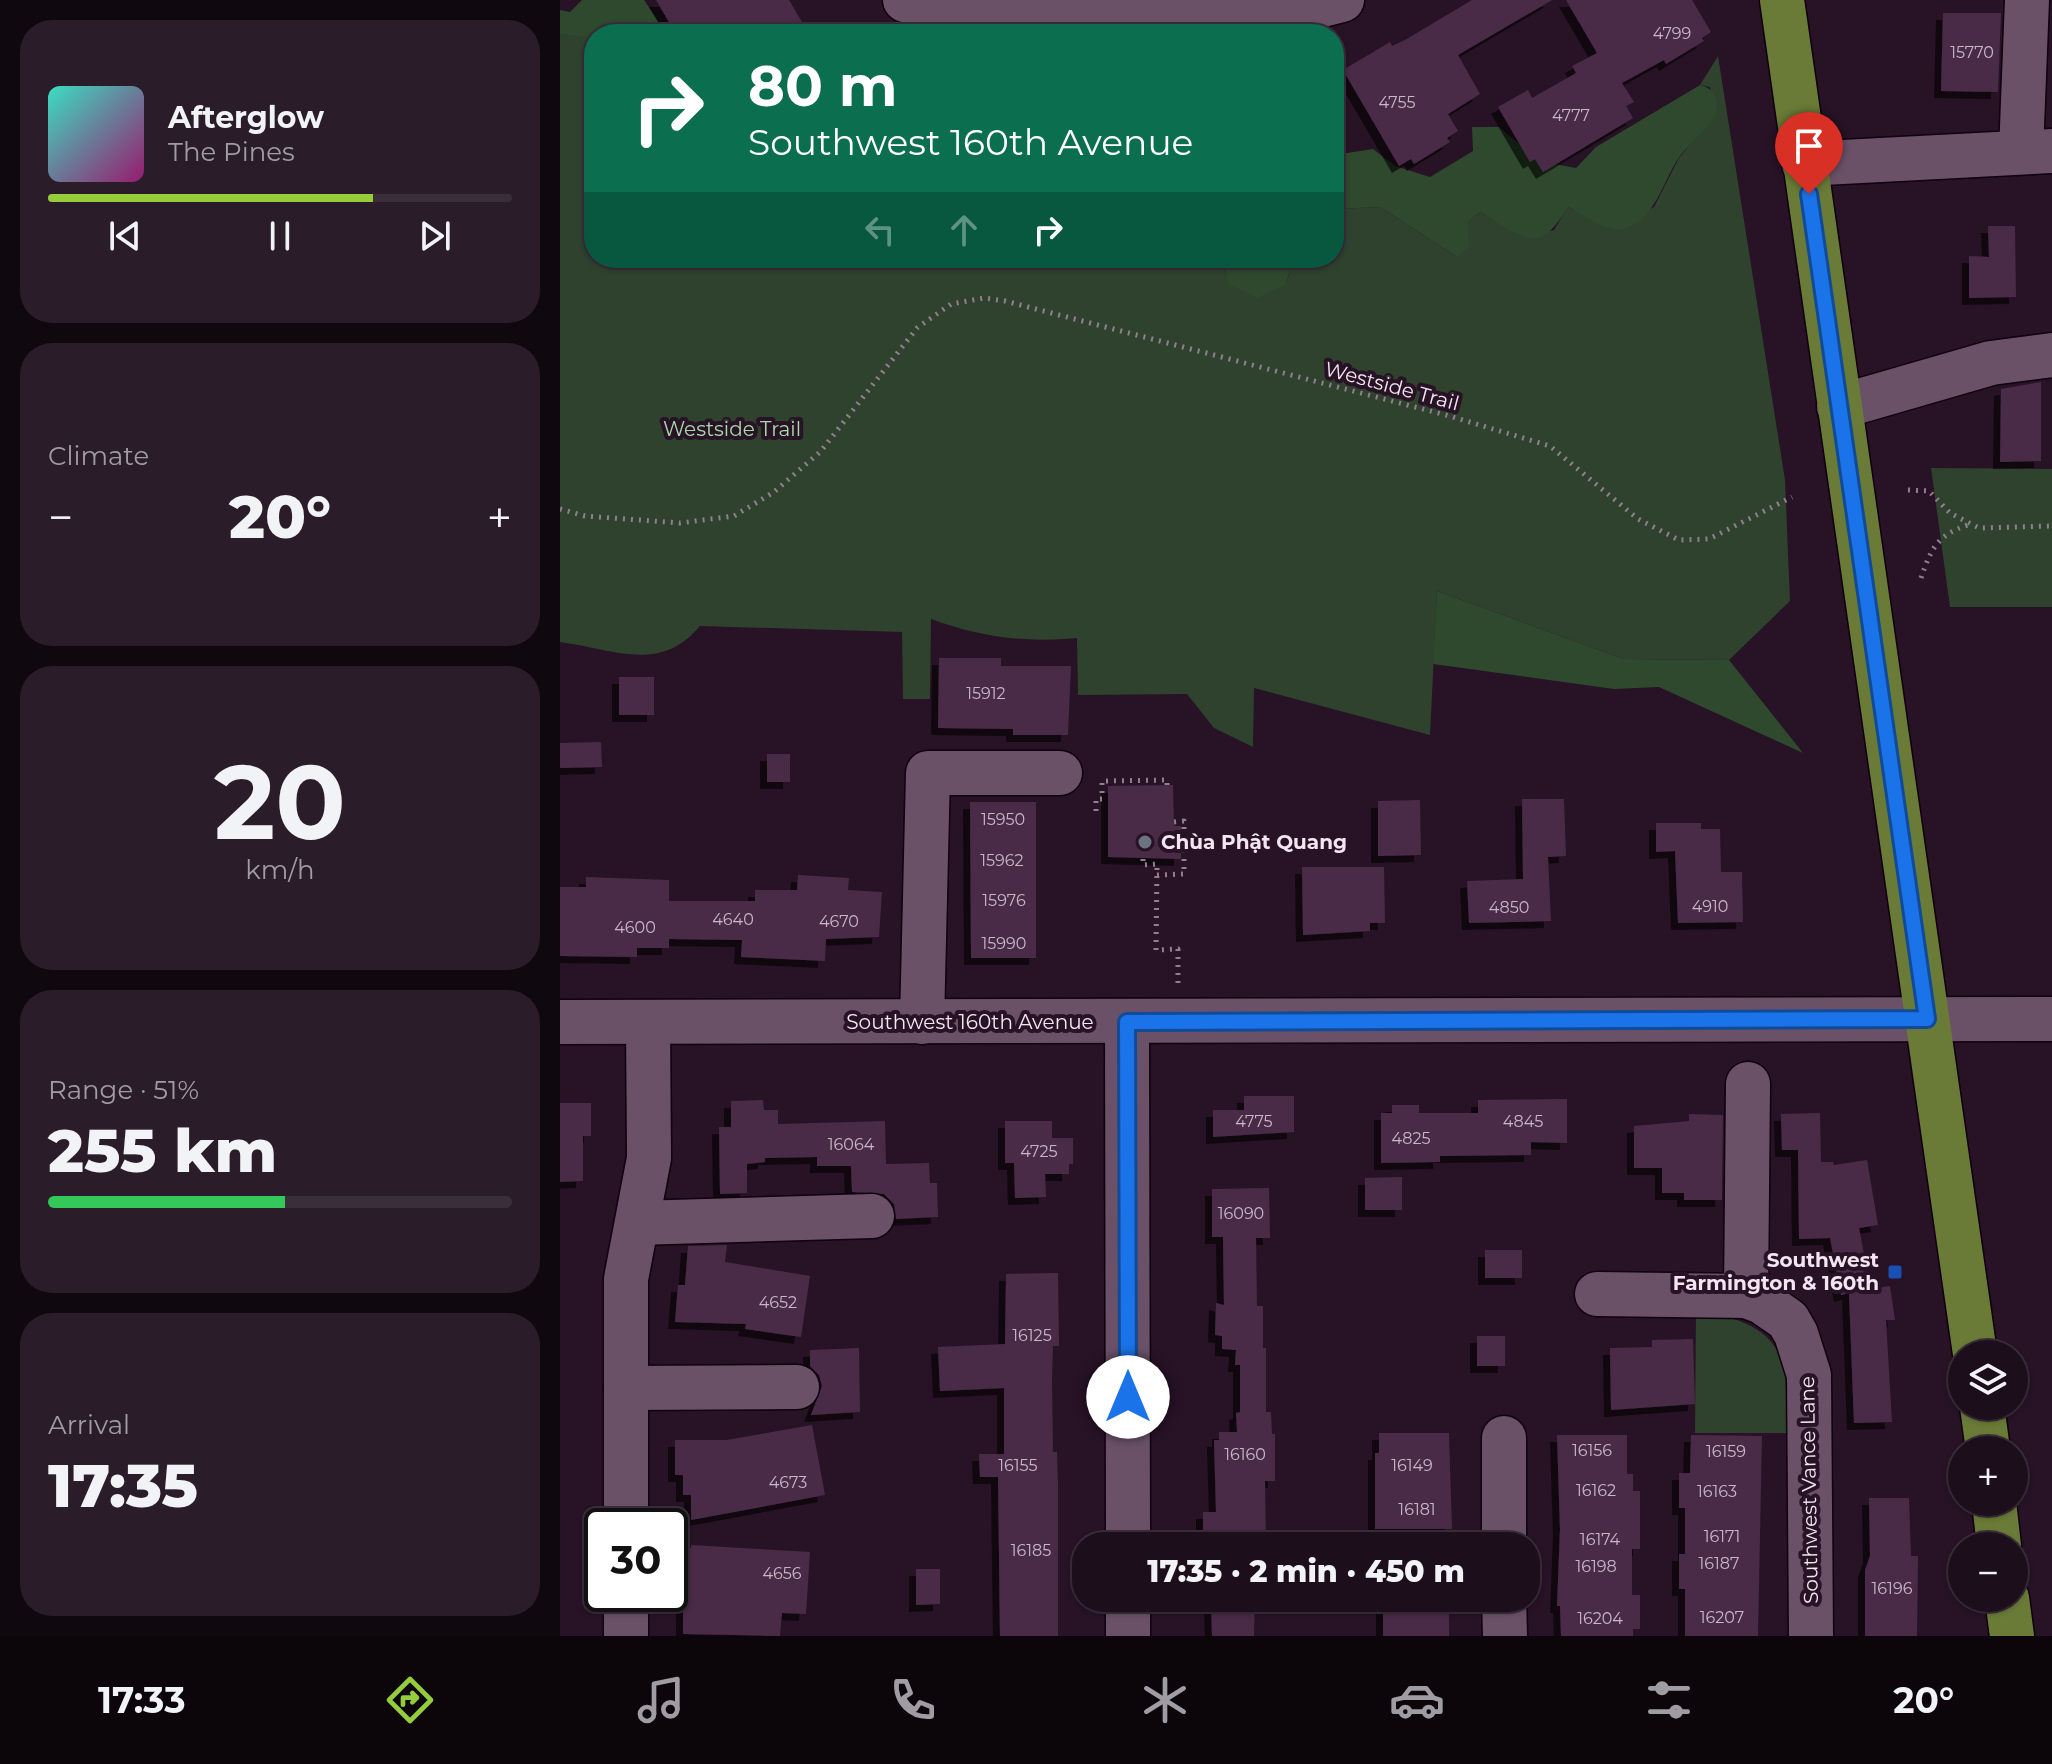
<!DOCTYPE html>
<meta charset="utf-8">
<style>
body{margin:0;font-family:Montserrat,sans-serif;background:#2a1c29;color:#f1f3f6;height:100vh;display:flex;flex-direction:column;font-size:30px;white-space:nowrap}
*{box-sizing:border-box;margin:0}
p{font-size:26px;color:#a09ca3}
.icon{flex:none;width:44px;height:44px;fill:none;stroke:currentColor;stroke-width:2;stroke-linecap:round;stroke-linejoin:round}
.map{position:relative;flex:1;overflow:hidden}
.sheet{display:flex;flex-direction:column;gap:20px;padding:20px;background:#10080f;width:560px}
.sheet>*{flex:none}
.hud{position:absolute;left:24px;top:24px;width:760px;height:244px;border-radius:32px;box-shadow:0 2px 6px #0004,0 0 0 2px #3b2e3b;background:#0b6e4f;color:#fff;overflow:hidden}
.buttons{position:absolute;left:1388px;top:1340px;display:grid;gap:16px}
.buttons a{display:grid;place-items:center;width:80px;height:80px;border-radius:50%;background:#1d0e1c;box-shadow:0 2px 6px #0004,0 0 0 2px #3b2e3b;font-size:40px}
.speed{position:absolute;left:24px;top:1508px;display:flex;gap:16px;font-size:40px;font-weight:700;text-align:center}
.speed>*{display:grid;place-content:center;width:104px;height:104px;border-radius:50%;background:#1d0e1c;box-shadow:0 2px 6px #0004,0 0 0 2px #3b2e3b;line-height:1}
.speed .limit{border:4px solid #111;border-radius:12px;background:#fff;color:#111}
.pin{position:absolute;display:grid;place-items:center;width:68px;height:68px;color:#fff;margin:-82px -34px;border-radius:50% 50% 50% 0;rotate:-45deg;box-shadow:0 0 8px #0007}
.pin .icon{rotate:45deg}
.me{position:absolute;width:88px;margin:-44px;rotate:0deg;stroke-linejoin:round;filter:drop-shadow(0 0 6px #0008)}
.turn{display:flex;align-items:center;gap:28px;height:168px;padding:0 32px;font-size:36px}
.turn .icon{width:104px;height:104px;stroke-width:2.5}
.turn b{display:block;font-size:56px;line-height:68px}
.lanes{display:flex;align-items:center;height:76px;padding:0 32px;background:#0003;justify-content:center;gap:40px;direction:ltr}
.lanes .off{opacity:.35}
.big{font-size:60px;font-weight:800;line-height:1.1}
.sheet .card{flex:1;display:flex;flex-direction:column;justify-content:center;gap:12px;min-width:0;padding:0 28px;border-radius:32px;background:#2a1c29}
.sheet .dial{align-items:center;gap:0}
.dial b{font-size:104px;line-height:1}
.song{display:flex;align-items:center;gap:24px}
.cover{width:96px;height:96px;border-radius:12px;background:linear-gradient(135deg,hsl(170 70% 55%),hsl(320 70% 35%))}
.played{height:8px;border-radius:4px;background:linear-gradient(90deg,#94cc3c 70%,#3b2e3b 70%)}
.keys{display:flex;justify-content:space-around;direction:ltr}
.heat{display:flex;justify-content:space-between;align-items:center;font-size:44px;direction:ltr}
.charge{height:12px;border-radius:6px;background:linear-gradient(90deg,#34c759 51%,#3b2e3b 0)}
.trip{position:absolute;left:512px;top:1532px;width:468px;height:80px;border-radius:32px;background:#1d0e1c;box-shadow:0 2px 6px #0004,0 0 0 2px #3b2e3b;font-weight:800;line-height:80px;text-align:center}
.tab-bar{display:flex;height:128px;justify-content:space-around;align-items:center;background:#0c060b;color:#a09ca3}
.tab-bar .icon{width:56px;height:56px}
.tab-bar .selected{color:#94cc3c}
.tab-bar b{font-size:36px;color:#f1f3f6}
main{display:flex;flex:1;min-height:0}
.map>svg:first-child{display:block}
.green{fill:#2e422e}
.forest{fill:#2e492e}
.building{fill:#482c46;filter:url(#shadow)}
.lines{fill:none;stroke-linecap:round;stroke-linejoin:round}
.minor-casing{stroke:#0f010e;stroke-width:47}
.major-casing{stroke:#0f010e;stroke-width:47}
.path{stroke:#917f8f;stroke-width:5;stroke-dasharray:2 6;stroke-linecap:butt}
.minor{stroke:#6a5168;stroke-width:44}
.major{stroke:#6a7b37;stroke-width:44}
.route-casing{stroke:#114b97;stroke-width:20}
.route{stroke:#1a73e8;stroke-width:14}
.worship-dot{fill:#6b7280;stroke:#271226;stroke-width:3}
.transit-dot{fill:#1a4fb4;stroke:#271226;stroke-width:3}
.labels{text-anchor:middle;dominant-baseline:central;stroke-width:8;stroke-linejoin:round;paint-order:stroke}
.number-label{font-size:16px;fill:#c9b7c7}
.street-label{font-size:20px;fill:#f4e5f2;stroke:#271226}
.park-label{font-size:20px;fill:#a9dba8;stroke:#271226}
.poi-label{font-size:20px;font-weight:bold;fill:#f4e5f2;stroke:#271226;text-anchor:start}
</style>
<main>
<section class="sheet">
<div class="card">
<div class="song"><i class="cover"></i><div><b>Afterglow</b><p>The Pines</p></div></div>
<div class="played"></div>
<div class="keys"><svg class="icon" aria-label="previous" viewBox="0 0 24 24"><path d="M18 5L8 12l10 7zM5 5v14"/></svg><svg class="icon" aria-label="pause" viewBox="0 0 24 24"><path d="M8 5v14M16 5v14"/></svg><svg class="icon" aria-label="next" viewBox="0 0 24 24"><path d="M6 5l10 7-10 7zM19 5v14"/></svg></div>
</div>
<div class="card"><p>Climate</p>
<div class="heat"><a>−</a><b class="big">20°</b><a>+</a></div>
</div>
<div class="card dial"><b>20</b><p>km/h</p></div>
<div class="card"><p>Range · 51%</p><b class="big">255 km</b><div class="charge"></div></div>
<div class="card"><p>Arrival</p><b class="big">17:35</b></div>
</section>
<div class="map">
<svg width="1492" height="1636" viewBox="0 0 1492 1636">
<defs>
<filter id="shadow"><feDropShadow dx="-7" dy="7" stdDeviation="0" flood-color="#0009"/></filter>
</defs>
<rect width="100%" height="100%" fill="#271226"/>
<!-- green -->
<g class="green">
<path d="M0 34 34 37V258H669L665 272 726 284 734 258H774V209L820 207 897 257 908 222 920 212 961 236 994 230 1008 207 1051 229 1094 207 1119 158 1155 114 1150 87 1140 85 1158 56 1225 480 1230 601 1169 660 1064 659 877 591 870 735 694 688 693 747 654 728 627 694 518 695 517 638C465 643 420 637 371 619L370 699H343L342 632 140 626C100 674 53 649 0 642Z"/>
<polygon points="1371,468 1492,469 1492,607 1390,607"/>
<path d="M1136 1312C1176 1316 1220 1328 1225 1376 1227 1396 1227 1413 1232 1433H1135Z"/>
</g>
<!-- forest -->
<g class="forest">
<polygon points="22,0 84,0 107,34 76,34 64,28 34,34 32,38 0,34 0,10 10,12"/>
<path d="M1140 85C1153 88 1160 98 1156 112 1151 127 1130 143 1120 156 1103 179 1092 234 1052 229 1039 227 1020 213 1008 207 978 258 962 237 920 212L908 222 909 247 897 257 820 207 774 209V155L813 149 835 166 870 177 913 151 912 127H939L979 161 1016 168 1036 147Z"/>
<polygon points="669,258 734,258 726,284 697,298 669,284 665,272"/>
<polygon points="877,591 1064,659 1169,660 1243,753 1099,687 1054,689 873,664"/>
</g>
<!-- building -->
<g class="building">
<polygon points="96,0 229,0 249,34 116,34"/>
<polygon points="912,0 992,0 898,55 920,94 888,114 898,131 887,138 890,142 854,164 851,159 839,166 783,70 830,42 832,46 845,40"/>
<polygon points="1006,0 1132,0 1151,32 1142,38 1144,41 1106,64 1104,60 1062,83 1074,102 1066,106 1073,118 983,172 975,159 970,162 938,107 968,90 972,98 1016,73 1012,66 1037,53"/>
<polygon points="1383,13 1441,13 1438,92 1381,91"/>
<polygon points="1428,226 1455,226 1456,297 1409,298 1409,256 1429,257"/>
<polygon points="1481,382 1481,461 1440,462 1441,389"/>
<polygon points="379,658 441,658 441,666 511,666 508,735 453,735 453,729 378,728"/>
<rect x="59" y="677" width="35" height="38"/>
<polygon points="41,742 42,767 0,768 0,743"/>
<rect x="207" y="754" width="23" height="28"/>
<polygon points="613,785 614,826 621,826 621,859 548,857 548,786"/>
<polygon points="962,799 1004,799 1006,856 988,857 991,921 909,923 907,881 963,879"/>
<polygon points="860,800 861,855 818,856 818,801"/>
<polygon points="410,802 476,802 476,958 411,958"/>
<polygon points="1096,823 1141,823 1141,829 1160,829 1161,872 1182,872 1183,922 1118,923 1115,851 1096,852"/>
<polygon points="742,867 824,867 825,923 810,923 810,931 743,935"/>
<polygon points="238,875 289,878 288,890 322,892 319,937 266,939 265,961 181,957 182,940 109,939 109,948 77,948 77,957 0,956 0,887 26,887 26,877 109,880 109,901 195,901 195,890 237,890"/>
<polygon points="684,1096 734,1096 734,1132 653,1137 653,1110 684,1110"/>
<polygon points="1007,1099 1007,1143 971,1142 971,1155 880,1156 880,1162 821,1163 821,1113 832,1113 832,1105 859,1105 859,1113 918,1113 918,1100"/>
<polygon points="203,1100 204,1110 218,1110 218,1124 325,1121 326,1164 369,1163 370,1183 377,1183 378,1217 336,1219 334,1204 324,1194 292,1192 291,1166 257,1166 257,1157 205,1158 205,1162 187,1164 187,1193 160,1194 159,1127 171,1127 171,1101"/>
<polygon points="0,1103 31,1103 31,1136 23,1136 23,1181 0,1182"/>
<polygon points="1260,1113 1261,1162 1273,1162 1274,1165 1307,1160 1318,1225 1299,1228 1311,1289 1330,1286 1335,1320 1326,1320 1332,1422 1294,1423 1289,1293 1281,1295 1270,1238 1239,1239 1238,1150 1222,1150 1221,1114"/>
<polygon points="1129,1114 1163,1115 1162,1200 1124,1200 1124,1193 1102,1193 1102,1168 1074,1168 1074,1126 1129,1121"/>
<polygon points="445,1121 492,1121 492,1138 513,1138 513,1164 509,1164 509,1174 485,1174 486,1197 455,1198 454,1163 445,1163"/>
<polygon points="842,1177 842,1210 805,1210 805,1178"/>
<polygon points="709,1188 710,1238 696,1238 697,1306 703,1306 703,1348 706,1348 706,1412 711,1412 712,1434 715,1434 715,1481 705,1481 706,1545 643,1545 643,1512 656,1512 654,1440 659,1440 659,1432 677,1432 676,1413 680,1412 680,1365 675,1365 676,1350 662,1349 662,1336 655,1335 656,1303 664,1305 663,1237 652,1237 652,1189"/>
<polygon points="167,1245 165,1262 250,1276 241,1337 185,1329 186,1324 115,1322 118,1285 125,1285 128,1246"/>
<rect x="925" y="1250" width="37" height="28"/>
<polygon points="498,1273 499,1346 493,1346 492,1380 493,1452 497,1452 498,1488 498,1636 440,1636 438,1477 420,1477 419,1454 444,1454 444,1388 380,1391 378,1347 445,1344 446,1274"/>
<rect x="917" y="1336" width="28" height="30"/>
<polygon points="1133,1339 1135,1404 1051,1410 1050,1348 1092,1347 1092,1340"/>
<polygon points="299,1348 300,1412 251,1415 262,1386 259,1375 250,1366 250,1350"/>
<polygon points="252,1425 265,1495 131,1520 131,1495 123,1495 123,1475 115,1475 115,1440 167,1440"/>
<polygon points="819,1433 889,1433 892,1529 815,1529 815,1453 819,1453"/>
<polygon points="997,1435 1067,1435 1067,1474 1073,1474 1073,1491 1080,1491 1080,1549 1072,1549 1072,1595 1080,1595 1080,1629 1073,1629 1073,1636 1001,1636 1000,1606 997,1606 1000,1529"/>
<polygon points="1131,1435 1202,1436 1198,1636 1125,1636 1125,1589 1119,1589 1119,1554 1125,1554 1125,1508 1119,1508 1119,1473 1130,1473"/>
<polygon points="1309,1498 1349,1498 1351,1556 1358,1556 1357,1636 1305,1636 1305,1570 1310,1556"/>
<polygon points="131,1545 250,1552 246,1614 222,1613 220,1636 123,1634 123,1585 115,1585 115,1548 131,1548"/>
<polygon points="356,1569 380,1569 380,1604 356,1605"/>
<polygon points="651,1598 695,1598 694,1636 652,1636"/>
<rect x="823" y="1598" width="66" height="38"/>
</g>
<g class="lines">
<!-- minor casing -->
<g class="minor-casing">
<g id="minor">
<polyline points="345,0 377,9 404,10 743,10 782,0"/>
<polyline points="1461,152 1467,0"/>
<polyline points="1244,164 1492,151"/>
<polyline points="1279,407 1431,363 1492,355"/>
<polyline points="0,1022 1492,1019"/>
<polyline points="362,1022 368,773 500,773"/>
<polyline points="567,1022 568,1546"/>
<polyline points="77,1223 312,1216"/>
<polyline points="1037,1294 1186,1296 1202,1302 1228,1320 1236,1334 1249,1375 1251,1636"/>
<polyline points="1186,1296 1188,1084"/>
<polyline points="66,1388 237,1387"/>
<polyline points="944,1438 944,1546"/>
<polyline points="66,1526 66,1279 89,1158 88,1022"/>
<polyline points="66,1594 66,1636"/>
<polyline points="568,1598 568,1636"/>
<polyline points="944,1598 945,1636"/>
</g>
</g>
<!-- major casing -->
<g class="major-casing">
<g id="major">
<polyline points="1222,0 1415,1354"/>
<polyline points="1422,1406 1428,1450"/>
<polyline points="1434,1502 1439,1546"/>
<polyline points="1447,1598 1452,1636"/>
</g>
</g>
<!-- path -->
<g class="path">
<polyline points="1348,490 1369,491 1390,513 1419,528 1492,526"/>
<polyline points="0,509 25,516 120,523 174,516 214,492 261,451 357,328 391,304 424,298 445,301 886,415 990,446 1078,519 1119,540 1149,539 1232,497"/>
<path d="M1361 578C1371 549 1377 535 1408 525"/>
<polyline points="536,811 536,799 542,799 542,781 607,780 607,785"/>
<polyline points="583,859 583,865 597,864 596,950 618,949 618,985"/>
<polyline points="597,875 624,874 624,821 614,822"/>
</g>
<!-- minor -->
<use href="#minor" class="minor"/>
<!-- major -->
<use href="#major" class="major"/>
</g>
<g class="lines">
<!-- route casing -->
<g class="route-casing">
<polyline id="route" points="568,1397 567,1022 1367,1019 1249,194"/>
</g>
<!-- route -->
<use href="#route" class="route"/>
</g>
<!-- markers -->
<circle class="worship-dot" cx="585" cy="842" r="8"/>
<rect class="transit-dot" x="1327" y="1264" width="16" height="16" rx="4"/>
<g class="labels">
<!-- number labels -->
<g class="number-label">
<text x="1112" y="33">4799</text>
<text x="1412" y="52">15770</text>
<text x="837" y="102">4755</text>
<text x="1011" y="115">4777</text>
<text x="426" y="693">15912</text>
<text x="443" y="819">15950</text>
<text x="442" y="860">15962</text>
<text x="444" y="900">15976</text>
<text x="1150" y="906">4910</text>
<text x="949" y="907">4850</text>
<text x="173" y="919">4640</text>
<text x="279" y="921">4670</text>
<text x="75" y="927">4600</text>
<text x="444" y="943">15990</text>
<text x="694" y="1121">4775</text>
<text x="963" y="1121">4845</text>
<text x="851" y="1138">4825</text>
<text x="291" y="1144">16064</text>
<text x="479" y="1151">4725</text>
<text x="681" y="1213">16090</text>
<text x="218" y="1302">4652</text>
<text x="472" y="1335">16125</text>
<text x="1032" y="1450">16156</text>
<text x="1166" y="1451">16159</text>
<text x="685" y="1454">16160</text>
<text x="458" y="1465">16155</text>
<text x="852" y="1465">16149</text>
<text x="228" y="1482">4673</text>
<text x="1036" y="1490">16162</text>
<text x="1157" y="1491">16163</text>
<text x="857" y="1509">16181</text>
<text x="1162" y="1536">16171</text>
<text x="1040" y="1539">16174</text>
<text x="471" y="1550">16185</text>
<text x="1159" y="1563">16187</text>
<text x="1036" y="1566">16198</text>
<text x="222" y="1573">4656</text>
<text x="1332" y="1588">16196</text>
<text x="1162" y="1617">16207</text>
<text x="1040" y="1618">16204</text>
</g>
<!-- street labels -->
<g class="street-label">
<text transform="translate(832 386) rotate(15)">Westside Trail</text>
<text x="410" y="1022">Southwest 160th Avenue</text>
<text transform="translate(1249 1490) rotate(-91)">Southwest Vance Lane</text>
</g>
<!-- park labels -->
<g class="park-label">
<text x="172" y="429">Westside Trail</text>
</g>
<!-- poi labels -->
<g class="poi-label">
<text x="601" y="842">Chùa Phật Quang</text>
<text x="1319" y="1260" text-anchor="end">Southwest<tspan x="1319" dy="23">Farmington &amp; 160th</tspan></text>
</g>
</g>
</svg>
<div class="buttons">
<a><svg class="icon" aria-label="layers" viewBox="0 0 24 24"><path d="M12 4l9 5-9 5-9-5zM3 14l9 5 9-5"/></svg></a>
<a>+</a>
<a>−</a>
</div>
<div class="speed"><div class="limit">30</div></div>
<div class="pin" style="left:1249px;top:194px;background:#d93025"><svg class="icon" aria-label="arrive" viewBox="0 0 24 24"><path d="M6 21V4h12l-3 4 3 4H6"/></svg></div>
<svg class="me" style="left:568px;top:1397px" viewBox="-20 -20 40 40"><circle r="19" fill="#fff"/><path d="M0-13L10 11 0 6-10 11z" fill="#1a73e8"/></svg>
<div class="trip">17:35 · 2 min · 450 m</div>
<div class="hud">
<div class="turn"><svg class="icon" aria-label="right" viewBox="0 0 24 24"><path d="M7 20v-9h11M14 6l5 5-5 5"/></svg><div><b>80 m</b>Southwest 160th Avenue</div></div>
<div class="lanes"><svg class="icon off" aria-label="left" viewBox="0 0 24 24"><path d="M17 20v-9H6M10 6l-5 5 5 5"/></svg><svg class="icon off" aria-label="ahead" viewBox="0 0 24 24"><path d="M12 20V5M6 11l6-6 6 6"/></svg><svg class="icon" aria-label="right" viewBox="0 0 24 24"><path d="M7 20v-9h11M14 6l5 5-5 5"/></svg></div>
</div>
</div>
</main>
<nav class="tab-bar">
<b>17:33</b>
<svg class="icon selected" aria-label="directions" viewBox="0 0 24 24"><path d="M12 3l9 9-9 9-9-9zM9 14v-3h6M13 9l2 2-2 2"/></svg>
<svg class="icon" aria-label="music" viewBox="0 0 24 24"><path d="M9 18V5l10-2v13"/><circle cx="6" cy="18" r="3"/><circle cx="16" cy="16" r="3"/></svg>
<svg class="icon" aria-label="phone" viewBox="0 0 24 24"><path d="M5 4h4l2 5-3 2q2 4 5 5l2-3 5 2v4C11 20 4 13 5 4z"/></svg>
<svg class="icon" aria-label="climate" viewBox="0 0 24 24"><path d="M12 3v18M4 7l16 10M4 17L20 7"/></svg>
<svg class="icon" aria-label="car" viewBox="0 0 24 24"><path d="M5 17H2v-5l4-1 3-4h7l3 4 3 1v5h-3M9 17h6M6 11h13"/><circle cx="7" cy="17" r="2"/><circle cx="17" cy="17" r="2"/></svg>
<svg class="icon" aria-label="filters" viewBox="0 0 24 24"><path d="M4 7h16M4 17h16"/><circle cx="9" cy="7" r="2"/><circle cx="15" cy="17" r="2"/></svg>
<b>20°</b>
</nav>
